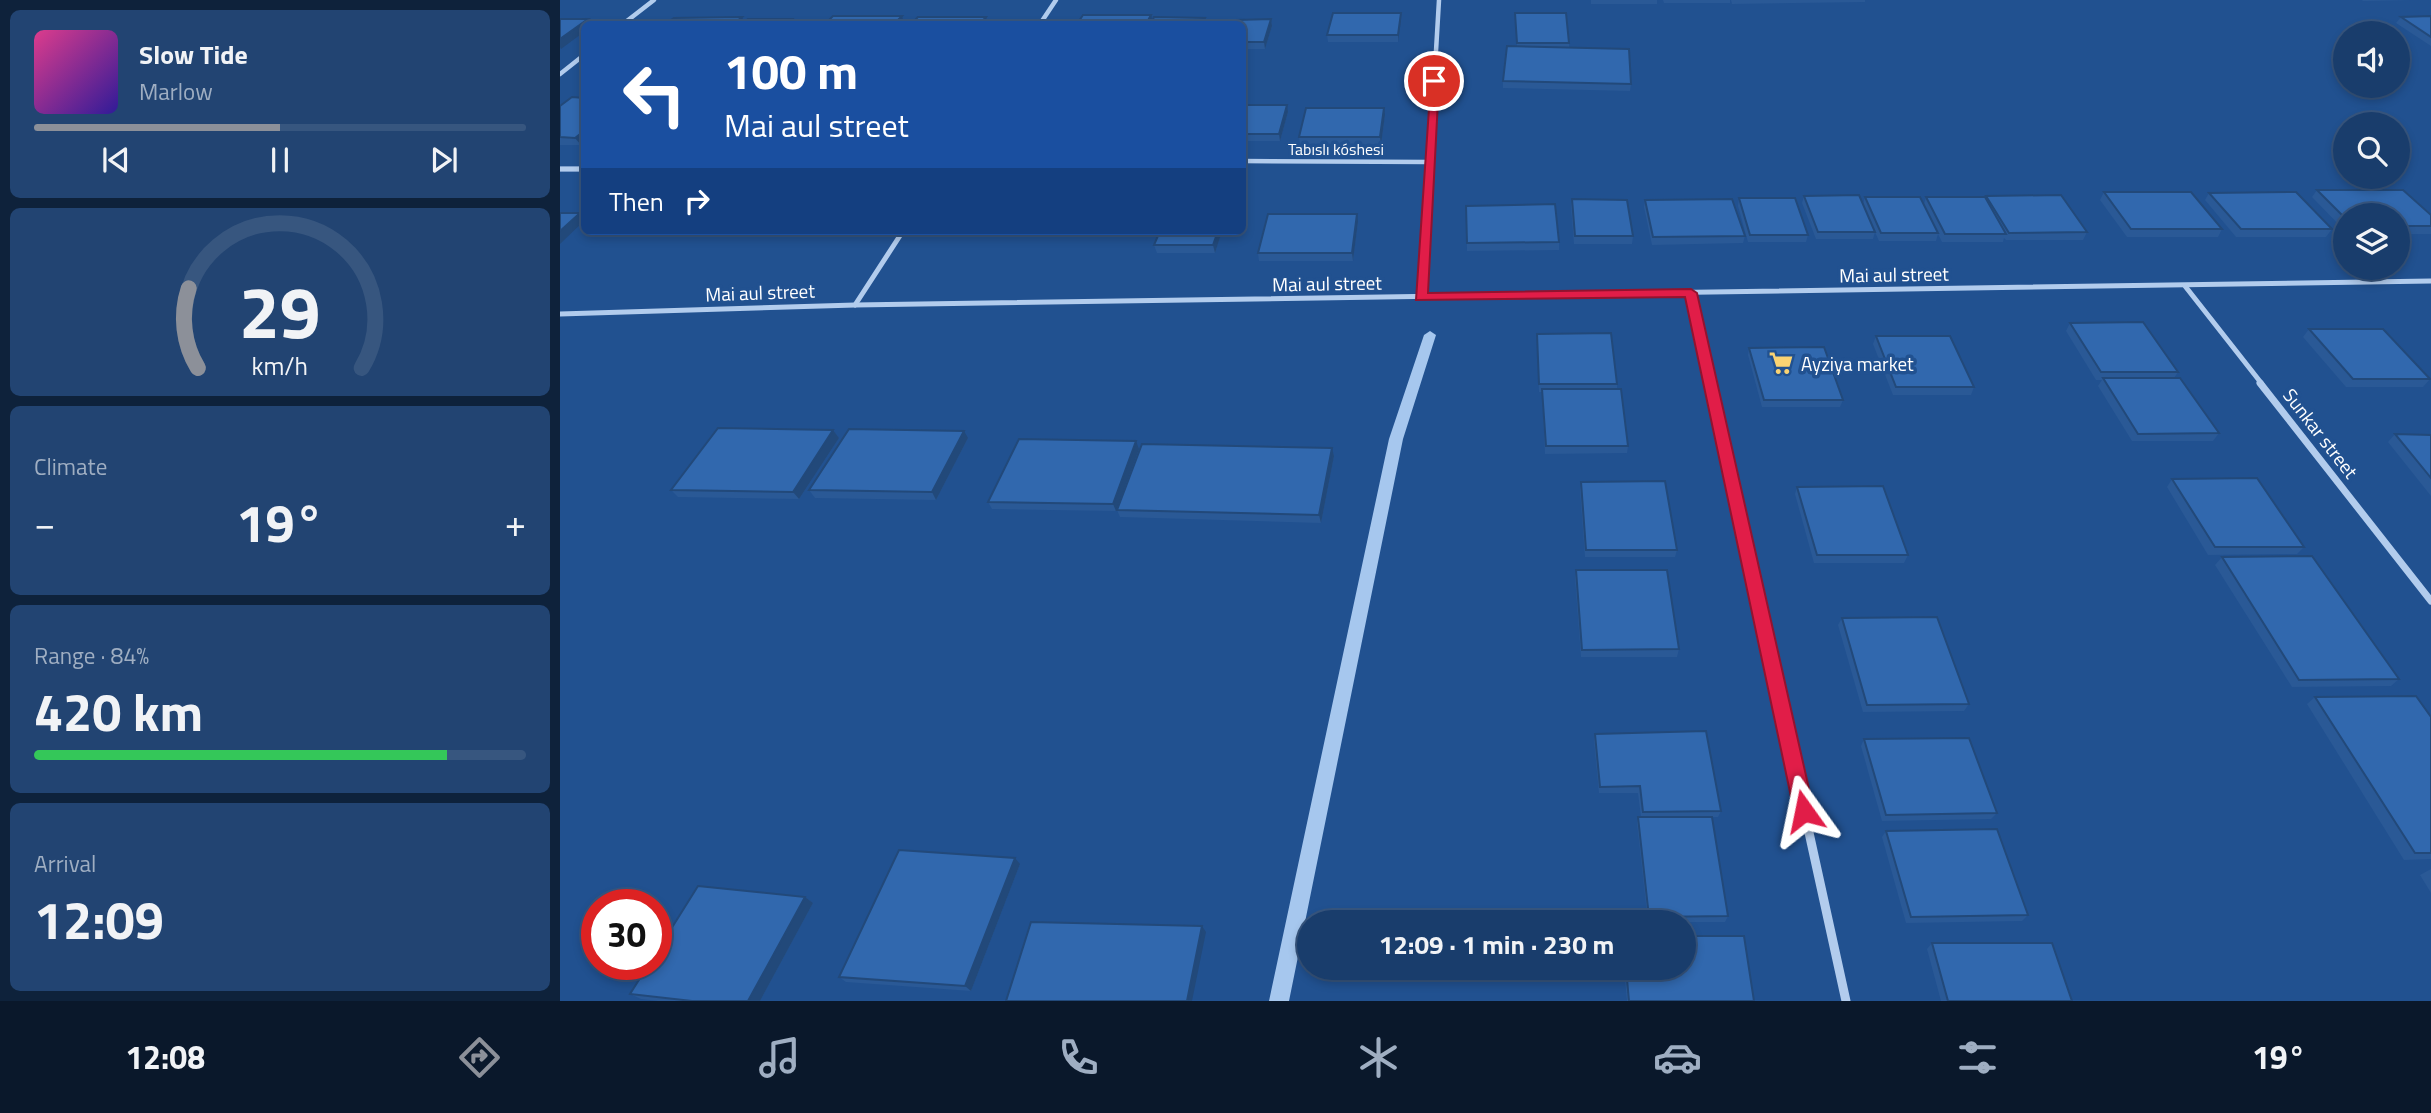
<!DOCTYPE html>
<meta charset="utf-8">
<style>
body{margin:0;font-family:"Titillium Web",sans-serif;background:#224472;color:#f1f3f6;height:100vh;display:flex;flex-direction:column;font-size:26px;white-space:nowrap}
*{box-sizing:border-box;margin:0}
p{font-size:23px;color:#9faec2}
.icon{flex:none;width:38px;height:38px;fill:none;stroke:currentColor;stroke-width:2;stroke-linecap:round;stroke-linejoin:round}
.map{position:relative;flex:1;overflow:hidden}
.side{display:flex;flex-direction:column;gap:10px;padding:10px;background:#0e223b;width:560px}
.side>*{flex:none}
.hud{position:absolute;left:21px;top:21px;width:665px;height:214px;border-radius:10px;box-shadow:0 4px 10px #0003,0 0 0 2px #37567f;background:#1a4fa0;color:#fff;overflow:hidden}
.fabs{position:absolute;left:1773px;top:21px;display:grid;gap:14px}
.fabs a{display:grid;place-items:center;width:77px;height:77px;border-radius:50%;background:#193d6c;box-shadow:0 4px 10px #0003,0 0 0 2px #37567f;font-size:35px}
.speed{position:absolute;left:21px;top:889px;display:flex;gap:14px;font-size:35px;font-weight:700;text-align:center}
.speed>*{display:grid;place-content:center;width:91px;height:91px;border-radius:50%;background:#193d6c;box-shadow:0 4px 10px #0003,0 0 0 2px #37567f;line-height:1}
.speed .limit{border:10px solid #d22;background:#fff;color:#111}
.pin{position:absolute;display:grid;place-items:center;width:60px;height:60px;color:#fff;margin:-30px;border:4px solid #fff;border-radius:50%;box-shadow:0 2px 7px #0007}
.me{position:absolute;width:77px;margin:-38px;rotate:348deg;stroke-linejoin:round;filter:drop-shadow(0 0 5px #0008)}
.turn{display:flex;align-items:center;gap:24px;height:147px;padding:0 28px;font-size:32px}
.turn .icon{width:91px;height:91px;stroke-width:2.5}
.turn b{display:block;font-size:49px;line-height:60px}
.then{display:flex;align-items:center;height:66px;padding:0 28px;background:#0003;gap:14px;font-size:26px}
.big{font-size:52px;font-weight:700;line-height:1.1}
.side .tile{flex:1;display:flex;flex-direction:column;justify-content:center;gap:10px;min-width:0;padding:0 24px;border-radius:10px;background:#224472}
.side .dial{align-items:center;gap:0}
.dial svg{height:182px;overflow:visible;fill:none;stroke:#37567f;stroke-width:7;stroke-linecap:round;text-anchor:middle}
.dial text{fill:#f1f3f6;stroke:none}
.song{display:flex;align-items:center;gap:21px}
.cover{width:84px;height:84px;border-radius:10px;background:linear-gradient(135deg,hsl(330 70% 55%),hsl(250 70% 35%))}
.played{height:7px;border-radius:4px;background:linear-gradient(90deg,#8c9099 50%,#37567f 50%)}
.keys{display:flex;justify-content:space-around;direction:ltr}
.heat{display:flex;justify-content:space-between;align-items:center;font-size:38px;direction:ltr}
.charge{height:10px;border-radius:5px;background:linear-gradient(90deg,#34c759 84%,#37567f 0)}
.trip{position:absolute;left:737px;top:910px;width:399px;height:70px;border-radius:35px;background:#193d6c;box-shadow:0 4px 10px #0003,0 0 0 2px #37567f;font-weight:700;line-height:70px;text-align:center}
.dock{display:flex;height:112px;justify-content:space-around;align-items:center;background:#0a182b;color:#9faec2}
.dock .icon{width:49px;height:49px}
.dock .current{color:#8c9099}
.dock b{font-size:32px;color:#f1f3f6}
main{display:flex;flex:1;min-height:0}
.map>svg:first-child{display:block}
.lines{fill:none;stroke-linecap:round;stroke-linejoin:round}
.stream{fill:#a6c7ee;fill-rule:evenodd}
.street-far3{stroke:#b2cced;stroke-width:4.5}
.street-far2{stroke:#b2cced;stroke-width:5}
.street-far1{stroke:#b2cced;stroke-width:7}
.street{stroke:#b2cced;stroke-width:9}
.wall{fill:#2a5996}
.shaded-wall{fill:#22497a}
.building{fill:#3168ae;stroke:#22497a;stroke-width:2}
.route{fill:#e11d48;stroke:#92132f;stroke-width:2}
.labels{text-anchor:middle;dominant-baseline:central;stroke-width:7;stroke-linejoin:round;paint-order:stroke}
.far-street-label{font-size:16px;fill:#fff;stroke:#215190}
.street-label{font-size:19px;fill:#fff;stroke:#215190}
.poi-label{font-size:19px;fill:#fff;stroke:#215190;text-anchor:start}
</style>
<main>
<section class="side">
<div class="tile">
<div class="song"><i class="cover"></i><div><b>Slow Tide</b><p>Marlow</p></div></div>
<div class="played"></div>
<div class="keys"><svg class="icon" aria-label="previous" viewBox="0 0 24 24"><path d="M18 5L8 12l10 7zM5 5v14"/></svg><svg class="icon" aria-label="pause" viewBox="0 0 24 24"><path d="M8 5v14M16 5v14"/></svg><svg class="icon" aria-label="next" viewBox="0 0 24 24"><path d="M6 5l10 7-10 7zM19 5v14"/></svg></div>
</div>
<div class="tile dial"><svg viewBox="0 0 100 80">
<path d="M14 69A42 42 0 1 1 86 69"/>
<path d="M14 69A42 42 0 0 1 10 34" stroke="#8c9099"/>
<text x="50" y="56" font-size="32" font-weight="700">29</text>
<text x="50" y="72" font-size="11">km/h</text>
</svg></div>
<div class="tile"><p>Climate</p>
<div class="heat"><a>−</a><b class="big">19°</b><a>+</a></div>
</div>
<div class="tile"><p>Range · 84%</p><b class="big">420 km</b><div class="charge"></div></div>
<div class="tile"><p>Arrival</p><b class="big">12:09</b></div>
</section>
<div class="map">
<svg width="1871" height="1001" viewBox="0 0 1871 1001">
<rect width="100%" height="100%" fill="#215190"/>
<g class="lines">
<!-- stream -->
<polygon class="stream" points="870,331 876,335 843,439 729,1001 709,1001 829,439 864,335"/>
<!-- street-far3 -->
<g class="street-far3">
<polyline points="63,24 94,0"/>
<polyline points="480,24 496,0"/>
<polyline points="0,74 24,55"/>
<polyline points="682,161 869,162"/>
<polyline points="0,169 24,169"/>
<polyline points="869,170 879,0"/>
</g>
<!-- street-far2 -->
<g class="street-far2">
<polyline points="0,169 24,169"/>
<polyline points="1625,286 1702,384"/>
<polyline points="1131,293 1151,384"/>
<polyline points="861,297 869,168"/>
<polyline points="295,305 343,231"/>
<polyline points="0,314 295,305 1871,281"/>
</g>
<!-- street-far1 -->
<g class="street-far1">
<polyline points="1151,383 1211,656"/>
<polyline points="1700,383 1871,601"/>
</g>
<!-- street -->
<polyline class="street" points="1210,655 1286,1001"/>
</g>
<!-- wall -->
<g class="wall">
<rect x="1031" y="0" width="66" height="4"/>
<polygon points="1103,0 1170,0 1170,3 1104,3"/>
<polygon points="1171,0 1305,0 1305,2 1172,4"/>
<polygon points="1802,0 1852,0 1803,1"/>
<polygon points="955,13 1009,43 1009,48 1071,84 1070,91 943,88 943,81 957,46"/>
<polygon points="1871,16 1871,46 1836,23 1841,17"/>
<polygon points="711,19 712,26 705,49 682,49 682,24"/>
<polygon points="841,20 838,42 768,42 767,35"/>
<polygon points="24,98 24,142 21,145 0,145 0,106"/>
<polygon points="682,105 728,112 720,141 682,141"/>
<polygon points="825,115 821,145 740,145 739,137"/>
<polygon points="1757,190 1871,215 1871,234 1838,234 1838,215 1785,215 1785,231 1752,197"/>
<polygon points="1544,192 1662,229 1658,237 1567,237 1540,200"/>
<polygon points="1649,193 1772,229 1766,237 1676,237 1645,200"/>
<polygon points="1244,196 1303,204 1305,197 1364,204 1366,197 1426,198 1426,196 1527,232 1523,240 1446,240 1444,238 1443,242 1382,242 1378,234 1376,241 1319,241 1315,232 1313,239 1256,239 1242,203"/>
<polygon points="1179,198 1248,235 1246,242 1188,242 1178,206"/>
<polygon points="1012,199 1073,236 1072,244 1014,244 1011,207"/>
<polygon points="1085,200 1185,236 1183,243 1092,245 1084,207"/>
<polygon points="906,206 999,242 999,250 907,251"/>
<polygon points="798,222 793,261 699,261 698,253"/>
<polygon points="600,231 662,231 655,253 597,253 594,245"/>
<polygon points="1510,323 1618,372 1614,378 1659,433 1653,441 1572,441 1538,386 1542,380 1536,380 1506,331"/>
<polygon points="1749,329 1870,379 1863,387 1786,387 1743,337"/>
<polygon points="977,334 1057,384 1057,389 1068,446 1067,453 985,454 982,392 979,392"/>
<polygon points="1316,336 1414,387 1411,395 1333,395 1313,344"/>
<polygon points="1189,348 1283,400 1280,407 1202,407 1188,355"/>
<polygon points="273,430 279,438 239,499 118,497 111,490"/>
<polygon points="1835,434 1871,435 1871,496 1828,442"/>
<polygon points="408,438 376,500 255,498 249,490"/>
<polygon points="772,448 774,456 761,523 560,517 557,510"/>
<polygon points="579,449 556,511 432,509 428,502"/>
<polygon points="1612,479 1744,547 1737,554 1648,555 1607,487"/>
<polygon points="1021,482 1117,550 1115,557 1025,557 1020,490"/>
<polygon points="1237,487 1348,555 1344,563 1254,563 1235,494"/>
<polygon points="1662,557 1839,679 1831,686 1732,687 1655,565"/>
<polygon points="1016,570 1119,649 1117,657 1021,657 1015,578"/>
<polygon points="1282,618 1409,704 1404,711 1303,712 1278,625"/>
<polygon points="1755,697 1871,717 1871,859 1844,860 1747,704"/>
<polygon points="1035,734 1161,811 1158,817 1152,817 1168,916 1165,922 1088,922 1077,823 1078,817 1081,817 1078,793 1039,793 1034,741"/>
<polygon points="1304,739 1437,813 1431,819 1322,821 1301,746"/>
<polygon points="1326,831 1468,915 1462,921 1346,923 1322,837"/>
<polygon points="460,864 411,991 286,982 279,977"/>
<polygon points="1871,869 1871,893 1860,875"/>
<polygon points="245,897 253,903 200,1001 98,1001 81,999 70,994"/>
<polygon points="1372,943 1512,1001 1381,1001 1367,949"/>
<polygon points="1064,968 1124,968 1194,1001 1067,1001"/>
</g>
<!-- shaded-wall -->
<g class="shaded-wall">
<polygon points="841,13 841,20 838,42 838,35"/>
<polygon points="591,15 593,22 591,24 586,24"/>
<polygon points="342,16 344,23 343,24 334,24"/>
<polygon points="182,17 185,24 174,24"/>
<polygon points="426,17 428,24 420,24"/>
<polygon points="28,19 31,24 24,24 24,32 1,49 0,47 0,39"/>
<polygon points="232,19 234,24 226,24"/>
<polygon points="711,19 712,26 705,49 704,42"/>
<polygon points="727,105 728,112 720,141 719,134"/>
<polygon points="824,108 825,115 821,145 820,137"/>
<polygon points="24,131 24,142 21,145 15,138"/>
<polygon points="20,213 24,219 24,221 0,244 0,231"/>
<polygon points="797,214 798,222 793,261 792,253"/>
<polygon points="658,231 662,231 655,253 653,245"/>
<polygon points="273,430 279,438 239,499 233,492"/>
<polygon points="404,431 408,438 376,500 372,492"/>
<polygon points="576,441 579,449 556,511 553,504"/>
<polygon points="772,448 774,456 761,523 759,515"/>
<polygon points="455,858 460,864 411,991 405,986"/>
<polygon points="245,897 253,903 200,1001 188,1001"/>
<polygon points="642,926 646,932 632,1001 627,1001"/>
</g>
<!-- building -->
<g class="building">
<polygon points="773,13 841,13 838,35 767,35"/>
<polygon points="955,13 1006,13 1009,43 957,43"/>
<polygon points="523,15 591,15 586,24 517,24"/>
<polygon points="273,16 342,16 334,24 265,24"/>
<polygon points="1871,16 1871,37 1841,17"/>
<polygon points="182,17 174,24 105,24 114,18"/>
<polygon points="358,17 426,17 420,24 351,24"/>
<polygon points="594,17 645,18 642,24 591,24"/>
<polygon points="0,19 28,19 0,39"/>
<polygon points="188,19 232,19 226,24 182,24"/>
<polygon points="711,19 704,42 682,42 682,24 674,24 676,20"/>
<polygon points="947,46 1069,49 1071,84 943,81"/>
<polygon points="12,97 24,98 24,131 15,138 0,137 0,106"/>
<polygon points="682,105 727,105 719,134 682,134"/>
<polygon points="746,108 824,108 820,137 739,137"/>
<polygon points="1757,190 1843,190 1871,215 1871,226 1838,226 1838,215 1785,215 1785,218"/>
<polygon points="1544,192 1631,192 1662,229 1571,229"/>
<polygon points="1736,192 1772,229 1681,229 1649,193"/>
<polygon points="1299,195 1315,232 1258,232 1244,196"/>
<polygon points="1501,195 1527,232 1449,233 1426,196"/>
<polygon points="1305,197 1360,197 1378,233 1321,233"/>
<polygon points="1366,197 1425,197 1446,234 1385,234"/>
<polygon points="1179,198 1235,198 1248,235 1190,235"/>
<polygon points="1012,199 1067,200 1073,236 1015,236"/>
<polygon points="1172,199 1185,236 1093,237 1085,200"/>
<polygon points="995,204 999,242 907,243 906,206"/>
<polygon points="0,213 20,213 0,231"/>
<polygon points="708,214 797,214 792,253 698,253"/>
<polygon points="600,231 658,231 653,245 594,245"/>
<polygon points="1583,322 1618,372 1541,372 1510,323"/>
<polygon points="1749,329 1823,329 1870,379 1793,379"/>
<polygon points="1051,333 1057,384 979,384 977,334"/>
<polygon points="1316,336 1390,336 1414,387 1336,387"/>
<polygon points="1264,347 1283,400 1204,400 1189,348"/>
<polygon points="1543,378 1620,378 1659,433 1578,434"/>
<polygon points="982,389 1061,389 1068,446 986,446"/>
<polygon points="158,428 273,430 233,492 111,490"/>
<polygon points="289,429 404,431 372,492 249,490"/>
<polygon points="1835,434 1871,435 1871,478"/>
<polygon points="459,439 576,441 553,504 428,502"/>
<polygon points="582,444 772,448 759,515 557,510"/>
<polygon points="1697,478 1744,547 1655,547 1612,479"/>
<polygon points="1105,481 1117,550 1026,550 1021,482"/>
<polygon points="1323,486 1348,555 1257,555 1237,487"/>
<polygon points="1752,556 1839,679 1739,680 1662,557"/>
<polygon points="1016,570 1107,570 1119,649 1022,650"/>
<polygon points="1377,617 1409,704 1307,705 1282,618"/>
<polygon points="1856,696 1871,717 1871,853 1855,853 1755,697"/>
<polygon points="1146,731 1161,811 1083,812 1080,786 1040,787 1035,734"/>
<polygon points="1409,738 1437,813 1326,815 1304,739"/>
<polygon points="1078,817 1152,817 1168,916 1089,917"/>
<polygon points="1437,829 1468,915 1351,917 1326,831"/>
<polygon points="339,850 455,858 405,986 279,977"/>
<polygon points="138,886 245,897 188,1001 132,1001 70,994 89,964 96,964 96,953"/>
<polygon points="471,922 642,926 627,1001 446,1001"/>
<polygon points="1124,936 1184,936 1194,1001 1069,1001 1066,968 1124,968"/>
<polygon points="1372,943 1492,943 1512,1001 1388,1001"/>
</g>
<!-- route -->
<polygon class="route" points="871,79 879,81 868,293 1131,289 1137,293 1254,811 1251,817 1244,820 1237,817 1234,811 1125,297 856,300"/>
<!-- icons -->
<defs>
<g id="supermarket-bare" transform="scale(1.89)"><path d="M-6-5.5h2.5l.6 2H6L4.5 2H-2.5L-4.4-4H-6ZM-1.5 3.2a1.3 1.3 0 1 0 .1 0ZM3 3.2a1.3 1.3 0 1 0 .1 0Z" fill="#f9d373" stroke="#215190" stroke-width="2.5" paint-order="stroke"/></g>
</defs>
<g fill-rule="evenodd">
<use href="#supermarket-bare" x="1221" y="363"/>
</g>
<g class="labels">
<!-- far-street labels -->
<g class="far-street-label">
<text x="776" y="149">Tabıslı kóshesi</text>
</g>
<!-- street labels -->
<g class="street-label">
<text transform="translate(1334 274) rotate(-1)">Mai aul street</text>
<text transform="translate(767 283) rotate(-1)">Mai aul street</text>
<text transform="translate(200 292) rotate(-2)">Mai aul street</text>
<text transform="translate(1761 433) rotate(52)">Sunkar street</text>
</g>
<!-- poi labels -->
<g class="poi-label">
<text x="1241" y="363">Ayziya market</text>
</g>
</g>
</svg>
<div class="fabs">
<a><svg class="icon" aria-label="sound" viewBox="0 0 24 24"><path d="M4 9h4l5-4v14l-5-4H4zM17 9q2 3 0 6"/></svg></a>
<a><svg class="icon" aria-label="search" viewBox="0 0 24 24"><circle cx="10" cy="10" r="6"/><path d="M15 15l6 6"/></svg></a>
<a><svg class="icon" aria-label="layers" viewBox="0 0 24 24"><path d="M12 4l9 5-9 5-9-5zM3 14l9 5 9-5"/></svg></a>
</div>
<div class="speed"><div class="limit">30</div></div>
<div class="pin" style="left:874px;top:81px;background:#d93025"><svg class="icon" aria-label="arrive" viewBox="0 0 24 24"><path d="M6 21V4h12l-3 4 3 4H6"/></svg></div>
<svg class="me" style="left:1244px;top:811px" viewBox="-20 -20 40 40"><path d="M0-17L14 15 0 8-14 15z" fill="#e11d48" stroke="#fff" stroke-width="4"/></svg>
<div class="trip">12:09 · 1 min · 230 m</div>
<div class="hud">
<div class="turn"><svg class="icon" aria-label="left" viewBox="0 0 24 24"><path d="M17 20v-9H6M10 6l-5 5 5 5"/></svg><div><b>100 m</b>Mai aul street</div></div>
<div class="then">Then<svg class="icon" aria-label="right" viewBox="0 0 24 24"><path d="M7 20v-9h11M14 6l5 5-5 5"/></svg></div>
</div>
</div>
</main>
<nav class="dock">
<b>12:08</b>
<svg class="icon current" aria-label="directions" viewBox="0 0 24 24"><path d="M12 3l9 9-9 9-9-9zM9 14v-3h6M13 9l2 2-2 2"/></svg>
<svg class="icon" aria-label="music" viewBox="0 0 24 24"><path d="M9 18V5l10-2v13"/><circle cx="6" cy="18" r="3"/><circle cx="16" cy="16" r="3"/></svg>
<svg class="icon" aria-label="phone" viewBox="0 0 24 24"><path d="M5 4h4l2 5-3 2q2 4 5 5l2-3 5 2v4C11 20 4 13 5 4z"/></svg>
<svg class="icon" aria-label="climate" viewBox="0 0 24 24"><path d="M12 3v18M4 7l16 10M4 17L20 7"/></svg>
<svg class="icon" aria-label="car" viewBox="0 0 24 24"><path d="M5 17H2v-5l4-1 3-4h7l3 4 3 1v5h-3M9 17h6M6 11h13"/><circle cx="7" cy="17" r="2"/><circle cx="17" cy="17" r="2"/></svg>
<svg class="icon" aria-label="filters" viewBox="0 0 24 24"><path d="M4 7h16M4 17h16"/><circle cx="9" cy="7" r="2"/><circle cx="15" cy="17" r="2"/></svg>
<b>19°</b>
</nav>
